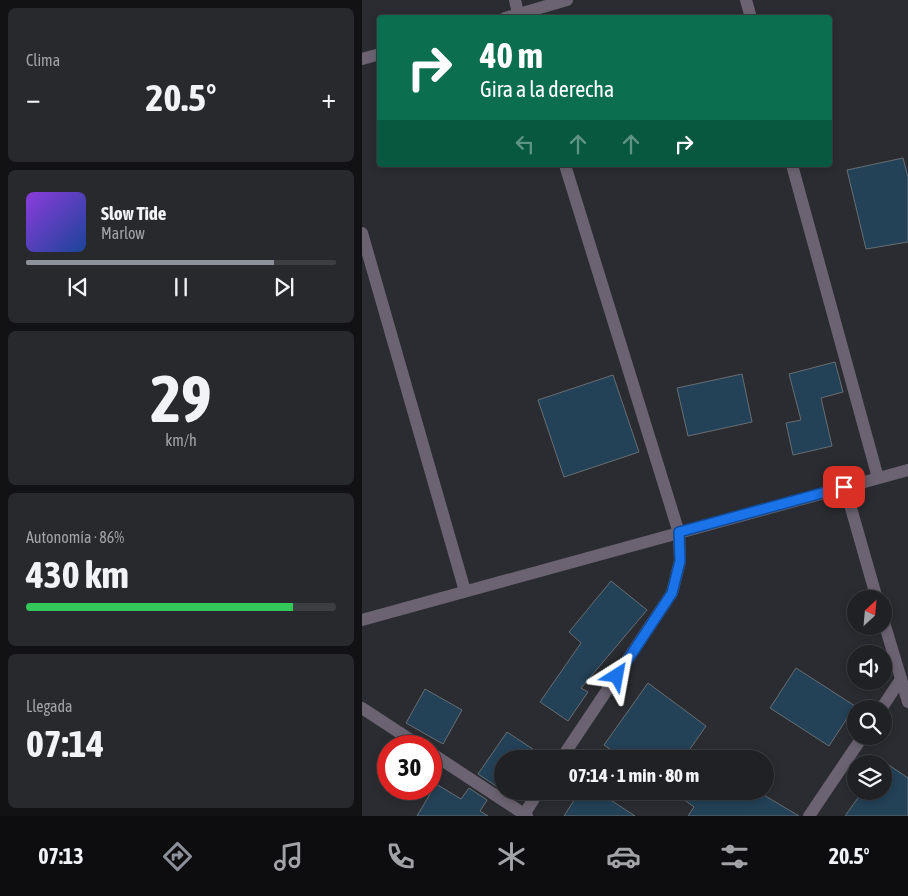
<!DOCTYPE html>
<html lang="es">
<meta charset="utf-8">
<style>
body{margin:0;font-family:"Asap Condensed",sans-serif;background:#28292d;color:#f1f3f6;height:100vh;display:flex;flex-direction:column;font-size:19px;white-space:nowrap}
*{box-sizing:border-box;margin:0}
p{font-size:16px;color:#a2a3a7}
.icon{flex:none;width:28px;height:28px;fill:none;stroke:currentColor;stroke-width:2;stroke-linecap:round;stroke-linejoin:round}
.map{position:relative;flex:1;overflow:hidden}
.panel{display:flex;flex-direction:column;gap:8px;padding:8px;background:#121214;width:362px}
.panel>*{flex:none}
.banner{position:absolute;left:15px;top:15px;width:455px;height:152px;border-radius:5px;box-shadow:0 2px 8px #0003,0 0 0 1px #3d3e42;background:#0b6e4f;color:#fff;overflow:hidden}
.needle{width:32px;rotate:26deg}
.controls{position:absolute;left:485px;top:590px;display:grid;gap:10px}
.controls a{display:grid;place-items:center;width:45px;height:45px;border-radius:50%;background:#202125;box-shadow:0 2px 8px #0003,0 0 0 1px #3d3e42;font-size:25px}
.speed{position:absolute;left:15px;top:735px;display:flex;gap:10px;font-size:25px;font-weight:700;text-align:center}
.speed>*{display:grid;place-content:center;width:65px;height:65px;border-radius:50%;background:#202125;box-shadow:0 2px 8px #0003,0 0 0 1px #3d3e42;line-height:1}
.speed .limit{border:8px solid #d22;background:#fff;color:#111}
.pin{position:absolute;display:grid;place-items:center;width:42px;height:42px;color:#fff;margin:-21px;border-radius:10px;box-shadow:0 2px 8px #0006}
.me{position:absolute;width:55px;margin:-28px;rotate:34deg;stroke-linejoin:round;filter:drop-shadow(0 0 4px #0008)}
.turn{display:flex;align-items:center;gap:18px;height:105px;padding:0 20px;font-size:22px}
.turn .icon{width:65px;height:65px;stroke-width:2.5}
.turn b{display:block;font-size:35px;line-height:42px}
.lanes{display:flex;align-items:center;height:48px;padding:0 20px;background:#0003;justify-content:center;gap:25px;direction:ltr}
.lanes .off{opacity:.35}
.big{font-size:38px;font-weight:700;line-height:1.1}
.panel .tile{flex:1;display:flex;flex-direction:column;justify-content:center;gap:8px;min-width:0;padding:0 18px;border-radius:8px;background:#28292d}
.panel .dial{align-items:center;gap:0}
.dial b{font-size:65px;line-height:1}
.song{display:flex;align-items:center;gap:15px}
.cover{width:60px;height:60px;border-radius:8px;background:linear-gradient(135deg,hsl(270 70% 55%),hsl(220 70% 35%))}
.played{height:5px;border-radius:2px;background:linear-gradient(90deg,#8c9099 80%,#3d3e42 80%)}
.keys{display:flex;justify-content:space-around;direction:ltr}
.heat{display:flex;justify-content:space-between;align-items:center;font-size:28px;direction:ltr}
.charge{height:8px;border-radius:4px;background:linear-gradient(90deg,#34c759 86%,#3d3e42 0)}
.trip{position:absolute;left:132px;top:750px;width:280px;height:50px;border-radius:25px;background:#202125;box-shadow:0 2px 8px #0003,0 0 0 1px #3d3e42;font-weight:700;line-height:50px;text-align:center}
.dock{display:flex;height:80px;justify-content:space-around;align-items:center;background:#0d0d0f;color:#a2a3a7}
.dock .icon{width:35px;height:35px}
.dock .selected{color:#8c9099}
.dock b{font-size:22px;color:#f1f3f6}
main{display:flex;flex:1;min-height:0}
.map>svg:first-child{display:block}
.building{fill:#234157;stroke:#686e72}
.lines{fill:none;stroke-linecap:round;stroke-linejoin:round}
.minor{stroke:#6b6371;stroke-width:12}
.route-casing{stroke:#114b97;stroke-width:12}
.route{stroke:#1a73e8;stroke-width:9}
</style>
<main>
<section class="panel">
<div class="tile"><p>Clima</p>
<div class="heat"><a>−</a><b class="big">20.5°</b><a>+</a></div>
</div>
<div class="tile">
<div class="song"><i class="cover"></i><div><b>Slow Tide</b><p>Marlow</p></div></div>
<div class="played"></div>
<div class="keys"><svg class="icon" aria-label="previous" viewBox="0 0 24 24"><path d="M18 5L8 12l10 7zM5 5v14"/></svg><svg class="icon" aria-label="pause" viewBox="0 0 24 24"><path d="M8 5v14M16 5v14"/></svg><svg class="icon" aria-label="next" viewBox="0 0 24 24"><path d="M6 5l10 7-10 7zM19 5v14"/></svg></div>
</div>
<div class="tile dial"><b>29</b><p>km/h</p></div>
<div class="tile"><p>Autonomía · 86%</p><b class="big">430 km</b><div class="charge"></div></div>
<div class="tile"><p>Llegada</p><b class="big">07:14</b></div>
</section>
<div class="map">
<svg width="546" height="816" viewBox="0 0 546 816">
<rect width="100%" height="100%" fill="#2a2c31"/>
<!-- building -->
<g class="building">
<polygon points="541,158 546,177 546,242 504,249 485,170"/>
<polygon points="473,362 481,392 459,398 470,446 431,455 424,423 439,420 427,374"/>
<polygon points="380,374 390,422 326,436 315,388"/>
<polygon points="251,375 277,452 202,477 176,400"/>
<polygon points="249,581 285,610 219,688 226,692 206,721 178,702 219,643 207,632"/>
<polygon points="434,668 493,706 467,746 408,708"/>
<polygon points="286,683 344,726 321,759 262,759 242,745"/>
<polygon points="63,689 100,710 81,744 44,723"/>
<polygon points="145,732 186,759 141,759 141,773 134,786 116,774"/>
<polygon points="521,761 546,778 546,816 483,816 501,791 521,791"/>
<polygon points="74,784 99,799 107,788 125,800 118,811 126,816 55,816"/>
<polygon points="218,791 235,791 273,816 202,816"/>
<polygon points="310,791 395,791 437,816 326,816 332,807"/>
</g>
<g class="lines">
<!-- minor -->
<g class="minor">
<polyline points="153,0 157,18"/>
<polyline points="384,0 389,18"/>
<polyline points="143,18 205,0"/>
<polyline points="0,59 18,54"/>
<polyline points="430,165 516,478"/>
<polyline points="0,233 103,591"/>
<polyline points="483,487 515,599"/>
<polyline points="521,619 546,702"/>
<polyline points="0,620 546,470"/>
<polyline points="0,708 58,746"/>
<polyline points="519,709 539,679"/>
<polyline points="69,753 165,816"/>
<polyline points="199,759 310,593 318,561 317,533 203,165"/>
<polyline points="161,816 177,791"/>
<polyline points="447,816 501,736"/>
</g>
</g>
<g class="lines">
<!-- route casing -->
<g class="route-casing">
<polyline id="route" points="255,676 310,593 318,561 317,532 482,487"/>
</g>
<!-- route -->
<use href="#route" class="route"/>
</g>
</svg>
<div class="controls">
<a><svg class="needle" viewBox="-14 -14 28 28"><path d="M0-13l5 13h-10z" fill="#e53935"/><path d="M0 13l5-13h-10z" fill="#a2a3a7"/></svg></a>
<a><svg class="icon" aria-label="sound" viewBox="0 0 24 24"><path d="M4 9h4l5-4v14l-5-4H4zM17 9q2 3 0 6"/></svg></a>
<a><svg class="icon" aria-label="search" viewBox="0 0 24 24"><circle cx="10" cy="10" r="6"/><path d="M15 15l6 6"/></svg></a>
<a><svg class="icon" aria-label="layers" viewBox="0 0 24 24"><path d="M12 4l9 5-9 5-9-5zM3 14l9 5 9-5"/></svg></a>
</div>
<div class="speed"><div class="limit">30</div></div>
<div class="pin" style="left:482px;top:487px;background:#d93025"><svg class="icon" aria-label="arrive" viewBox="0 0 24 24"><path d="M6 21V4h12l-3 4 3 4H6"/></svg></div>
<svg class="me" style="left:255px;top:676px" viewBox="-20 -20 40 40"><path d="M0-17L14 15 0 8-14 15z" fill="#1a73e8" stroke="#fff" stroke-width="4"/></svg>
<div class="trip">07:14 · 1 min · 80 m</div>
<div class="banner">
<div class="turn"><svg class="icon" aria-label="right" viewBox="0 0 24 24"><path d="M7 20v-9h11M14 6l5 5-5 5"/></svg><div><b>40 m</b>Gira a la derecha</div></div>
<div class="lanes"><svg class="icon off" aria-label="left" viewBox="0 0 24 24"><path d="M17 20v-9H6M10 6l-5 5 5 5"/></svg><svg class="icon off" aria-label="ahead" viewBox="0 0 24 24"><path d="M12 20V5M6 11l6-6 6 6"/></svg><svg class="icon off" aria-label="ahead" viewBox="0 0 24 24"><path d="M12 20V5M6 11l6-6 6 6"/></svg><svg class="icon" aria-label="right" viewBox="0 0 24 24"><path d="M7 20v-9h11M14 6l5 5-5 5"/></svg></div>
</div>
</div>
</main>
<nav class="dock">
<b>07:13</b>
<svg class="icon selected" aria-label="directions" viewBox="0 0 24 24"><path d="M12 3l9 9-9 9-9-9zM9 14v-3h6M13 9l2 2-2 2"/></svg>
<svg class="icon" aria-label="music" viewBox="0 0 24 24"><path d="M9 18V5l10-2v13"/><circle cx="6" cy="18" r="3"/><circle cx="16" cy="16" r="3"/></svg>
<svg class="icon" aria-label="phone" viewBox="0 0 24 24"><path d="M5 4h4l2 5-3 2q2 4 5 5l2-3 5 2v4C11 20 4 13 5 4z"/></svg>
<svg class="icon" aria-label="climate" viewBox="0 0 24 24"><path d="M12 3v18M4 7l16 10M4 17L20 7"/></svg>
<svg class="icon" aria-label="car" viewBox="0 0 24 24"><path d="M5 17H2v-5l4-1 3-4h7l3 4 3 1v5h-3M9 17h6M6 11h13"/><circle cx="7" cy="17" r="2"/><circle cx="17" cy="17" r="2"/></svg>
<svg class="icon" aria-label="filters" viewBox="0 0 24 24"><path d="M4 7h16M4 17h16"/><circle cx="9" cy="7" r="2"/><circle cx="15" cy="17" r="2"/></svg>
<b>20.5°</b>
</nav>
